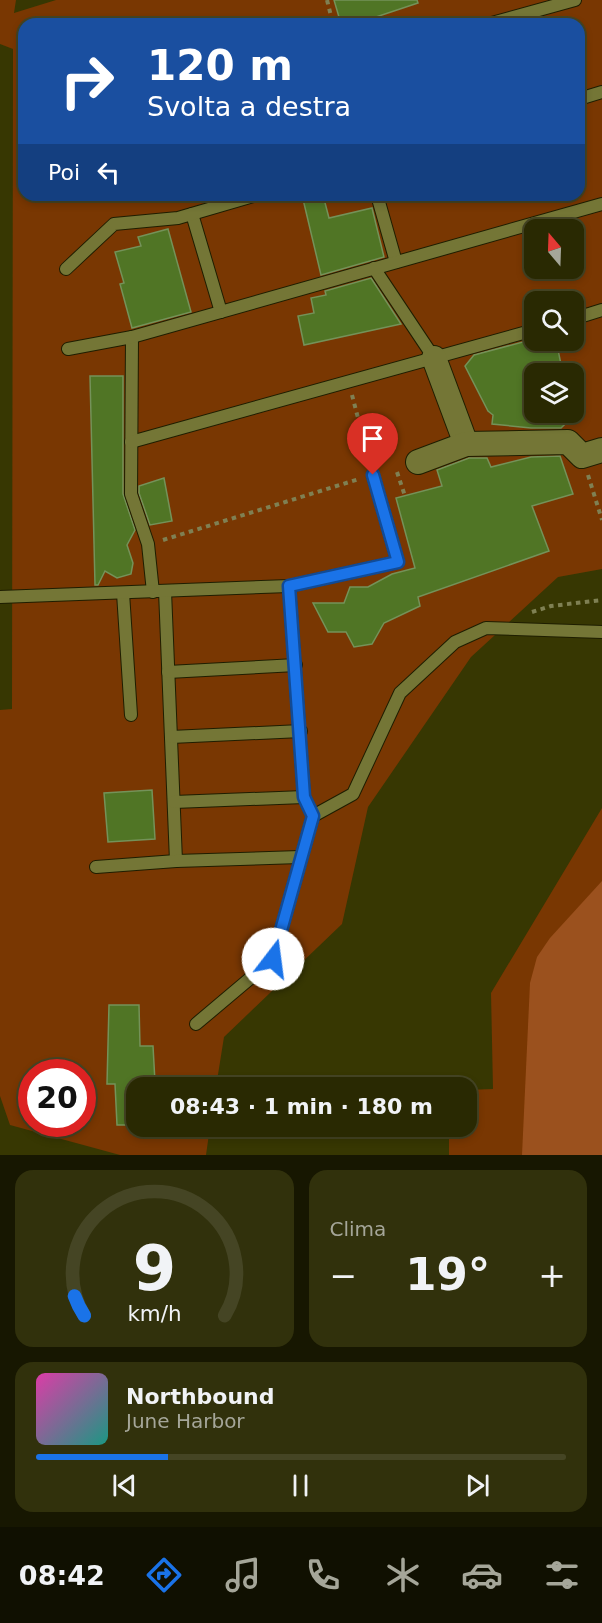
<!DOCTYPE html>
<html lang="it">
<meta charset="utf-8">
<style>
body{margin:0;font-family:"DejaVu Sans",sans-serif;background:#31310c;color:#f1f3f6;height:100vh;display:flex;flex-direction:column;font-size:22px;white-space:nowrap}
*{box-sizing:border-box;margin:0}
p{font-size:20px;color:#a5a699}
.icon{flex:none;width:33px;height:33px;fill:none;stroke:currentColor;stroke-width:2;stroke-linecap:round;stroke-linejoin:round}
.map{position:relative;height:1155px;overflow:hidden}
.details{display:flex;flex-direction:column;gap:15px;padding:15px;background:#171701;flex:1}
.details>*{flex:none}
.top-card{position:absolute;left:18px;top:18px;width:567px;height:183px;border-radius:18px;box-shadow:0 3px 9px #0003,0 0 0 2px #454524;background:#1a4fa0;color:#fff;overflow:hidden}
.needle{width:39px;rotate:341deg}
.fabs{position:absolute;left:524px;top:219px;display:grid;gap:12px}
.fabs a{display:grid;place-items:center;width:60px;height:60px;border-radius:12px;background:#292902;box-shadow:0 3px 9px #0003,0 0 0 2px #454524;font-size:30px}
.speed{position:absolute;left:18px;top:1059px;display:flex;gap:12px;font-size:30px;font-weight:700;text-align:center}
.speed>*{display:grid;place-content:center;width:78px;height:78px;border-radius:50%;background:#292902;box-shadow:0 3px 9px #0003,0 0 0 2px #454524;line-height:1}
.speed .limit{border:9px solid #d22;background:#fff;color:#111}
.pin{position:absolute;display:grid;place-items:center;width:51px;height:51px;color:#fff;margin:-62px -26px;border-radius:50% 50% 50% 0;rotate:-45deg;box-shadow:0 0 6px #0007}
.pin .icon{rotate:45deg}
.me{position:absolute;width:66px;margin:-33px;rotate:15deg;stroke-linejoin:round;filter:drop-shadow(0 0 4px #0008)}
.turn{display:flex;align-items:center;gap:21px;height:126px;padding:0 30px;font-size:27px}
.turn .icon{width:78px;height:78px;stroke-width:2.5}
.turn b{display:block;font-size:42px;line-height:51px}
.then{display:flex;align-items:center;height:57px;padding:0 30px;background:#0003;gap:12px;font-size:22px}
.big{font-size:45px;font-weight:700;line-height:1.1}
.details .tile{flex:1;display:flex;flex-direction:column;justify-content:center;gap:9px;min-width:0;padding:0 21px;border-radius:18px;background:#31310c}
.details .dial{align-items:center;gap:0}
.dial svg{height:156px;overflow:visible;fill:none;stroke:#454524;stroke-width:7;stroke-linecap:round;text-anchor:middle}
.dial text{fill:#f1f3f6;stroke:none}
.song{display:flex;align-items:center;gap:18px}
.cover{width:72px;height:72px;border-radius:9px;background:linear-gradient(135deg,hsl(320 70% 55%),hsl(170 70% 35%))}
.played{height:6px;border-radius:3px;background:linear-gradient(90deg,#1a73e8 25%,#454524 25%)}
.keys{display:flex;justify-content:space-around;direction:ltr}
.heat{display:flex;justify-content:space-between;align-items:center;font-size:33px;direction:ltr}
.details .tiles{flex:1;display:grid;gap:15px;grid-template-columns:1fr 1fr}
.tile:last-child{grid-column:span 2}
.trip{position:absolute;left:126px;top:1077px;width:351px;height:60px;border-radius:18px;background:#292902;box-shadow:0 3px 9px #0003,0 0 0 2px #454524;font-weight:700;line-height:60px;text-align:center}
.tab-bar{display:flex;height:96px;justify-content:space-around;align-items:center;background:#101001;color:#a5a699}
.tab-bar .icon{width:42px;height:42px}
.tab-bar .active{color:#1a73e8}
.tab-bar b{font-size:27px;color:#f1f3f6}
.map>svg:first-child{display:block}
.green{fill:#793702;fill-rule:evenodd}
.forest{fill:#9b511e}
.building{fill:#507525;stroke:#749259;stroke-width:1.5}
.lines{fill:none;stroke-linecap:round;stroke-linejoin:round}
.lane-casing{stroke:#1e1e00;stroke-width:14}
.street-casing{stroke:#1e1e00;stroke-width:26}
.path{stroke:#7f8053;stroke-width:4;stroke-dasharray:4.5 4.5;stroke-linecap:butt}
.lane{stroke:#747636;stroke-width:12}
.street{stroke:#747636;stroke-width:24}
.route-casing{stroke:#114b97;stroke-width:15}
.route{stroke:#1a73e8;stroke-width:10}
</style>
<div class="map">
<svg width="602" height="1155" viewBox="0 0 602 1155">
<rect width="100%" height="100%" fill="#373702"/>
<!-- green -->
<g class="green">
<path d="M0 0H16L14 13 56 0H602V569L558 577 471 657 368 807 342 924 224 1037 216 1087 136 1088V1126L210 1127 206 1155H120L10 1125 0 1096V710L12 709 13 49 0 44ZM24 24H579V195H24ZM534 230H573V268H534ZM534 302H573V340H534ZM534 374H573V412H534ZM32 1072H82V1124H32Z"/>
<polygon points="602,808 602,1155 449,1155 449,1127 466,1126 467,1090 493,1089 491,993"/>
</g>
<!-- forest -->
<polygon class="forest" points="602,881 602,1155 522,1155 530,983 537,957 550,938"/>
<!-- building -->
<g class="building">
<polygon points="334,0 417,0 418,3 355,24 341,24"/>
<polygon points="302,195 323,195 329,218 372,208 384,257 321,275"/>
<polygon points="168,229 191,312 132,328 120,284 124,283 115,252 141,246 138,237"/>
<polygon points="371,278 401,324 304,345 298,316 314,313 311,298 326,295 325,291"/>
<polygon points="534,339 534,340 556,340 563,374 534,374 534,412 578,412 561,428 531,428 492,424 493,415 488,411 465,366 474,355"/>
<polygon points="90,376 123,376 123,494 135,530 127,545 133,563 131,574 117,578 105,571 98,585 95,585"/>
<polygon points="560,456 573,494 532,506 549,551 418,597 420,606 384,623 372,644 354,647 346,632 328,632 313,603 344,603 350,587 368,587 392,574 415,568 396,498 442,486 437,470 469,458 487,458 491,467 531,457"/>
<polygon points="164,478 172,521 150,525 139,493 139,486"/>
<polygon points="152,790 155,839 108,842 104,793"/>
<polygon points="109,1005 139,1005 140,1046 153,1046 155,1082 136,1083 136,1125 117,1125 115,1084 107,1084"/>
</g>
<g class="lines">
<!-- lane casing -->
<g class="lane-casing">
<g id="lane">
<polyline points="488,24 575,0"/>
<polyline points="579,99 602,92"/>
<polyline points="377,195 396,262"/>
<polyline points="192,214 221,312"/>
<polyline points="374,268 434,358"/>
<polyline points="66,269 114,224 178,218 257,195"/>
<polyline points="573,319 602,310"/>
<polyline points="132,337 131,494 148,544 153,592"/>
<polyline points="68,349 132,337 602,204"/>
<polyline points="131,442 534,330"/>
<polyline points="165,591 176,861"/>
<polyline points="123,593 131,715"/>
<polyline points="0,597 289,586 398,562 373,475"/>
<polyline points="168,672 296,665"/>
<polyline points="171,737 301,731"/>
<polyline points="174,802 304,797"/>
<polyline points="313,816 353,794 400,693 455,642 486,628 602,632"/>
<polyline points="96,867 176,861 300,857"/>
<polyline points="196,1024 273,959 313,816 304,797 289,586"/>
</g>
</g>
<!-- street casing -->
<g class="street-casing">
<g id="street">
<polyline points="434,358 466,444"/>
<polyline points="418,462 466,444 568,442 582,456 602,450"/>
</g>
</g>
<!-- path -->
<g class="path">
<polyline points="327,0 333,24"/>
<polyline points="352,395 369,460"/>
<polyline points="397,472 405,496"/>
<polyline points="588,475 602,520"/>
<polyline points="163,540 359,479"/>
<polyline points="532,612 551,606 602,600"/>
</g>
<!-- lane -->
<use href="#lane" class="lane"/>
<!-- street -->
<use href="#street" class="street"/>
</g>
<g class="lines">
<!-- route casing -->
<g class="route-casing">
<polyline id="route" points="273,959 313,816 304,797 289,586 398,562 373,475"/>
</g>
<!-- route -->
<use href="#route" class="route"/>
</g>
</svg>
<div class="fabs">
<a><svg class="needle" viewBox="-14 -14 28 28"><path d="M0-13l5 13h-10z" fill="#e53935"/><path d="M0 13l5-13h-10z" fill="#a5a699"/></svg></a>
<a><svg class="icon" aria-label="search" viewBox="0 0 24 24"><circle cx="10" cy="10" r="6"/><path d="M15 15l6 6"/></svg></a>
<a><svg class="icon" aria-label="layers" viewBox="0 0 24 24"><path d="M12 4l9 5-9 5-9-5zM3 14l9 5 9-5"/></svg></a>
</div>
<div class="speed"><div class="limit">20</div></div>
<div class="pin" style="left:373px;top:475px;background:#d93025"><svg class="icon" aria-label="arrive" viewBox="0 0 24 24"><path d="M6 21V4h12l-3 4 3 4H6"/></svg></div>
<svg class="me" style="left:273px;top:959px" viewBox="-20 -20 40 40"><circle r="19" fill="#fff"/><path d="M0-13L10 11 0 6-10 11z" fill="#1a73e8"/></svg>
<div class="trip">08:43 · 1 min · 180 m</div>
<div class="top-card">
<div class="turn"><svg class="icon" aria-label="right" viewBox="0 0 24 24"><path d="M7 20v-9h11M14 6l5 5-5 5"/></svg><div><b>120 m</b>Svolta a destra</div></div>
<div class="then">Poi<svg class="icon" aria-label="left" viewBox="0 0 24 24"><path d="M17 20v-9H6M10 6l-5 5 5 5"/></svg></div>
</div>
</div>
<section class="details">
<div class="tiles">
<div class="tile dial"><svg viewBox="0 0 100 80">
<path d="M14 69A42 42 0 1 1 86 69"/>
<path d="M14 69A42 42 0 0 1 9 59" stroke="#1a73e8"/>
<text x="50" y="56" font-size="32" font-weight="700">9</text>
<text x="50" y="72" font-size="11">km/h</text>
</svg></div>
<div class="tile"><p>Clima</p>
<div class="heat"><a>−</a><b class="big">19°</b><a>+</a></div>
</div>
<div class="tile">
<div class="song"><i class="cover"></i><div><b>Northbound</b><p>June Harbor</p></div></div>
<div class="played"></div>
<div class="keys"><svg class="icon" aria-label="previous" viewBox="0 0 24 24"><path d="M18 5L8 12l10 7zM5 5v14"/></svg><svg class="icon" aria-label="pause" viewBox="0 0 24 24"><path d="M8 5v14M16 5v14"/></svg><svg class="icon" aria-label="next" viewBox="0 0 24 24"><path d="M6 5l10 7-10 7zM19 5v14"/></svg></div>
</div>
</div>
</section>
<nav class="tab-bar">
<b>08:42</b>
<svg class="icon active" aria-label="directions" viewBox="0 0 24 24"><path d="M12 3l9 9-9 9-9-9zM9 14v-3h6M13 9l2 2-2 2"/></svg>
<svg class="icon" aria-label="music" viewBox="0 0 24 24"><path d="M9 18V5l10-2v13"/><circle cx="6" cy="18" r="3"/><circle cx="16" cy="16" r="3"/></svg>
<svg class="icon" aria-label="phone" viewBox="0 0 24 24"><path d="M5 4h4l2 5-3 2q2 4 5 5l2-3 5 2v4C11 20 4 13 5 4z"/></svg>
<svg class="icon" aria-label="climate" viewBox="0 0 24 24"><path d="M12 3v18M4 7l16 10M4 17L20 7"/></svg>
<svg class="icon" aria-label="car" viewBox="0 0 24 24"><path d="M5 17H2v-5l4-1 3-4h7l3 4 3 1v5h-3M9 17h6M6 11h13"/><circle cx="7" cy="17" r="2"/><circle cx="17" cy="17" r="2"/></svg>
<svg class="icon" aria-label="filters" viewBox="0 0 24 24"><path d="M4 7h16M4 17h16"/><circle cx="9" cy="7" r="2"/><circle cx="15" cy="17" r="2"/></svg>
</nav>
